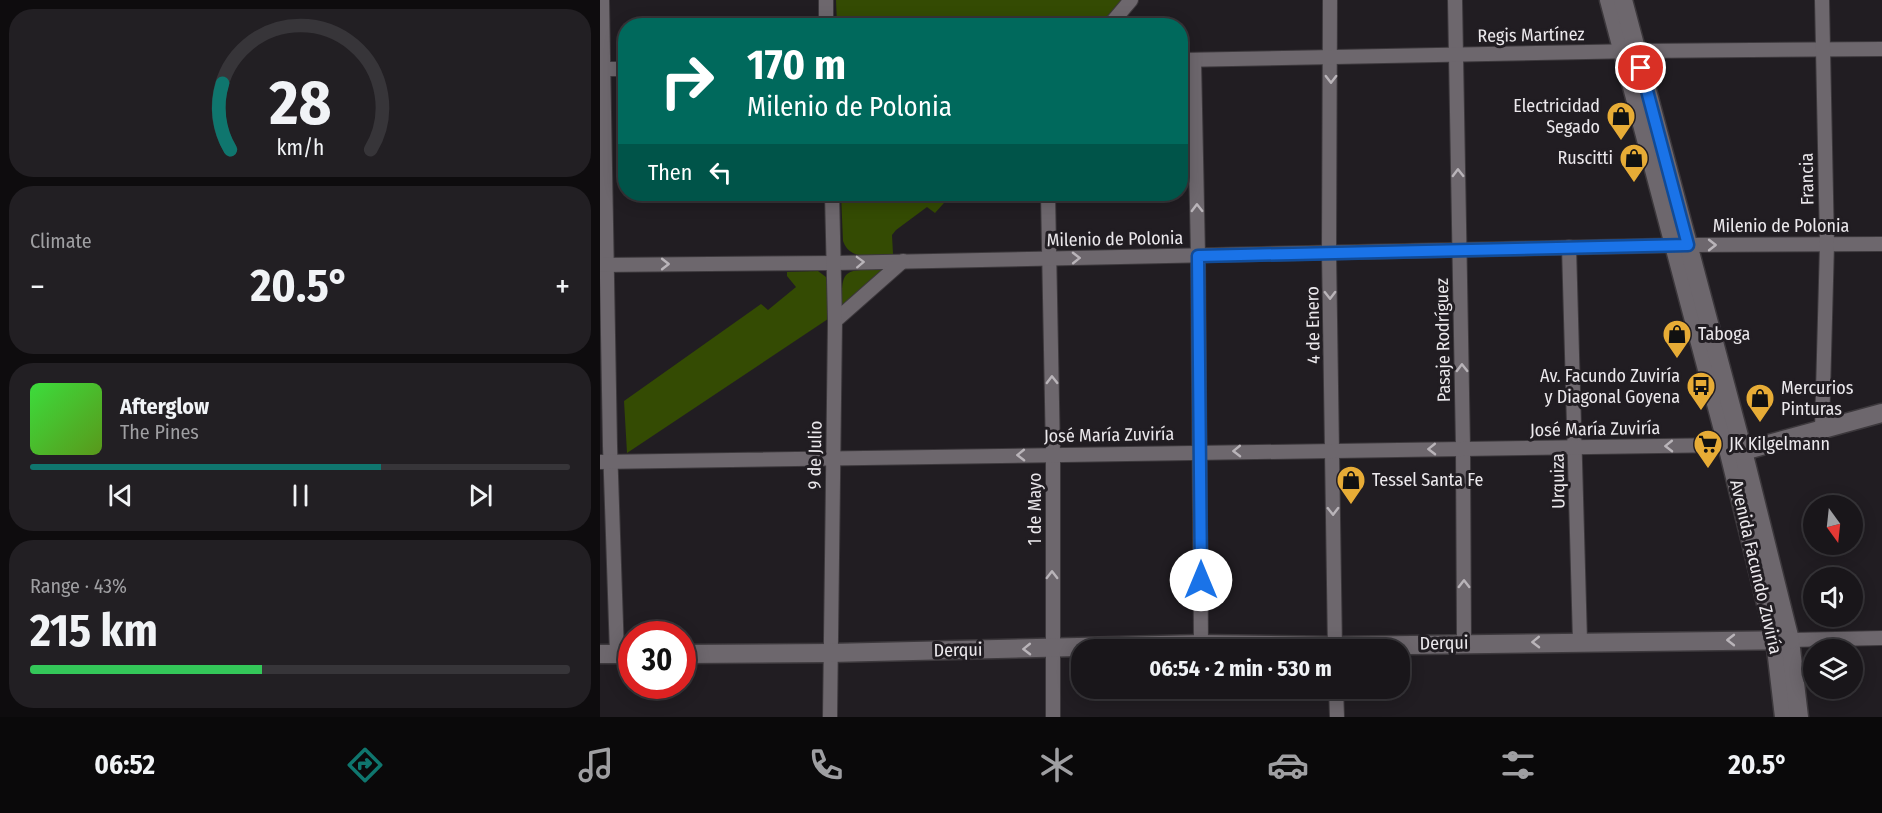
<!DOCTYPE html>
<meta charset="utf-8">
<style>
body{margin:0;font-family:"Fira Sans Condensed",sans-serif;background:#221f23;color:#f1f3f6;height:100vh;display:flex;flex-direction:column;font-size:22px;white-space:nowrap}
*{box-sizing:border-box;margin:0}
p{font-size:20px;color:#9f9fa2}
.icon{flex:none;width:33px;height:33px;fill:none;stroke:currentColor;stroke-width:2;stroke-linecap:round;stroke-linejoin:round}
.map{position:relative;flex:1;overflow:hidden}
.side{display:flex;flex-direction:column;gap:9px;padding:9px;background:#0e0c0e;width:600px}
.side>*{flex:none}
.guide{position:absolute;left:18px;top:18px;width:570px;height:183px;border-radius:24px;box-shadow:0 3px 15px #0003,0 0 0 2px #373539;background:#00695c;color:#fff;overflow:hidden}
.needle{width:39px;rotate:165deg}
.tools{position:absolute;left:1203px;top:495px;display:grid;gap:12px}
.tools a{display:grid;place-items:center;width:60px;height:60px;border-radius:50%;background:#19161a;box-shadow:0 3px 15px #0003,0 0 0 2px #373539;font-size:30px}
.speed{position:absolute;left:18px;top:621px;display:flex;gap:12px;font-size:30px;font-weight:700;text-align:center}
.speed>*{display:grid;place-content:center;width:78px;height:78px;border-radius:50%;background:#19161a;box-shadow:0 3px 15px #0003,0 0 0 2px #373539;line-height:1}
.speed .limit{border:9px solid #d22;background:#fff;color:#111}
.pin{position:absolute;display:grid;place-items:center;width:51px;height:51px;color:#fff;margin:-26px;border:3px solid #fff;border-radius:50%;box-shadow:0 2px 6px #0007}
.me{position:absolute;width:66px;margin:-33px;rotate:0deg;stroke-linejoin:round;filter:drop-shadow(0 0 4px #0008)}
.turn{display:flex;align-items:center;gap:21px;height:126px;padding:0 30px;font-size:27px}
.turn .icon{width:78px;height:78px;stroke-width:2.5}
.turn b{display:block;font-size:42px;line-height:51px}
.then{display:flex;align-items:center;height:57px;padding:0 30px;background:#0003;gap:12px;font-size:22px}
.big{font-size:45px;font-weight:700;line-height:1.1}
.side .tile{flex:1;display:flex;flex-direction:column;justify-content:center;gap:9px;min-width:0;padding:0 21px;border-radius:24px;background:#221f23}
.side .dial{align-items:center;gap:0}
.dial svg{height:156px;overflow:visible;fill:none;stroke:#373539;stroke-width:7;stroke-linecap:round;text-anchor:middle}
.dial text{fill:#f1f3f6;stroke:none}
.song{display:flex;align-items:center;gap:18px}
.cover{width:72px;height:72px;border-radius:9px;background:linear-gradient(135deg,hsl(120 70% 55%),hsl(90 70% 35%))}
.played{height:6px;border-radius:3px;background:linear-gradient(90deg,#0f766e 65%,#373539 65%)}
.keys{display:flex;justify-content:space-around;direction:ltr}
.heat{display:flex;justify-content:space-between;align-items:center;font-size:33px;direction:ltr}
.charge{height:9px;border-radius:4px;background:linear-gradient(90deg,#34c759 43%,#373539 0)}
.trip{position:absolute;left:471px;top:639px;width:339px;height:60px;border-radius:24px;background:#19161a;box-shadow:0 3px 15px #0003,0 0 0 2px #373539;font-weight:700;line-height:60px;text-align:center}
.tabs{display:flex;height:96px;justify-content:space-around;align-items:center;background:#0a090a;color:#9f9fa2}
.tabs .icon{width:42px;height:42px}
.tabs .active{color:#0f766e}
.tabs b{font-size:27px;color:#f1f3f6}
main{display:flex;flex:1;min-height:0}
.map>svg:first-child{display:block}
.green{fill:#344b03}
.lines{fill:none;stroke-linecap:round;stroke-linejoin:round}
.street-casing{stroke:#3c383c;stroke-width:16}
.secondary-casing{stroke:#3c383c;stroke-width:21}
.street{stroke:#6d676d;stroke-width:14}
.secondary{stroke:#6d676d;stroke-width:18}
.oneway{stroke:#b9b4b9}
.route-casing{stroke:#114b97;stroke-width:15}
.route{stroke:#1a73e8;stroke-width:10}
.labels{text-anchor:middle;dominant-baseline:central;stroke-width:6;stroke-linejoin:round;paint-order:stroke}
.street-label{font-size:18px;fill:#ebe8ec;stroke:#211d22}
.poi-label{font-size:18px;fill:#ebe8ec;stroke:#211d22;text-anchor:start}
</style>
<main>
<section class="side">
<div class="tile dial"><svg viewBox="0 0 100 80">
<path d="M14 69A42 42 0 1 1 86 69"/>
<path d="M14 69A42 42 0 0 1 10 35" stroke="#0f766e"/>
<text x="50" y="56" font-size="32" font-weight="700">28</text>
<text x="50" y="72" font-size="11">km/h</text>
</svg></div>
<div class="tile"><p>Climate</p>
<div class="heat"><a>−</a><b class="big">20.5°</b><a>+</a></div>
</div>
<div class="tile">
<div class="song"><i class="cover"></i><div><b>Afterglow</b><p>The Pines</p></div></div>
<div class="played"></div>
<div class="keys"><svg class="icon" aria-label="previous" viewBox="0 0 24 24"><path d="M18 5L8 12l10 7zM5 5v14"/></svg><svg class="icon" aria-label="pause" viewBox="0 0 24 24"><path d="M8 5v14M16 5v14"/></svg><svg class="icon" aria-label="next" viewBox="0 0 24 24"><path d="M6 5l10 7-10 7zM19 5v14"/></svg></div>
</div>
<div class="tile"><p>Range · 43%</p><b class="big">215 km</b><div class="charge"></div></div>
</section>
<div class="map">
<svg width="1282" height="717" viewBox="0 0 1282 717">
<rect width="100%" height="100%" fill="#211d22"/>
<!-- green -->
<g class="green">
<polygon points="236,0 525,0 503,26 237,25"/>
<path d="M241 194H352L335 213 327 207 296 230 292 235 293 254C275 255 250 262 243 241Z"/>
<path d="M284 269 242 307C241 266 245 271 284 269Z"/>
<polygon points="218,271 226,277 227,282 228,319 27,453 24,401 161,304 168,310 196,287 187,276 187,272"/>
</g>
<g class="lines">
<!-- street casing -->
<g class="street-casing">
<g id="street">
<polyline points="2,0 10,446 17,654"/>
<polyline points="226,0 226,26"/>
<polyline points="730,0 729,253 735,650"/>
<polyline points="855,0 863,448 864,643"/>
<polyline points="509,26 531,0"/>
<polyline points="580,60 1037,51 1282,49"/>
<polyline points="594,60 598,256 601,644"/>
<polyline points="0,69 26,69"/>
<polyline points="448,194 453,454 453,717"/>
<polyline points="969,247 980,641"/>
<polyline points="0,265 235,263 1088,245 1282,244"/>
<polyline points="235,321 303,261"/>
<polyline points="1222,429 1227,244 1222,0"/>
<polyline points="0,462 1127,445"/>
<polyline points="1190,640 1282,638"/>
<polyline points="736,688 737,717"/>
<polyline points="230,717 235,321 232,194"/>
</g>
</g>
<!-- secondary casing -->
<g class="secondary-casing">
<g id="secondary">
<polyline points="1009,0 1127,445 1175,640 1184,717"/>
<polyline points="1023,0 1143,451 1190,640 1199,717"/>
<polyline points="1134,448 1143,451 1282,413"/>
<polyline points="0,654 32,654"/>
<polyline points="82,654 230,653 601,644 735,646 1190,640"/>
</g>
</g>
<!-- street -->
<use href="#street" class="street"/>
<!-- secondary -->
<use href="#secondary" class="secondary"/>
</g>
<!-- one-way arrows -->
<defs><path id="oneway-chevron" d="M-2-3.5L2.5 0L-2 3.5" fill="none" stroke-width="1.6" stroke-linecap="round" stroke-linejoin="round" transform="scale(1.5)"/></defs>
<g class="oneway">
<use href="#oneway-chevron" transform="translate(731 79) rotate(90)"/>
<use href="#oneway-chevron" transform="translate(858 173) rotate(-91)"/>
<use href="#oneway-chevron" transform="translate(597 208) rotate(-91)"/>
<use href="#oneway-chevron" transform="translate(1112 245)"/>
<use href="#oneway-chevron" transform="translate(476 258) rotate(-1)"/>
<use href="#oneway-chevron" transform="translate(260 262) rotate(-2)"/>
<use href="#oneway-chevron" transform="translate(65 264)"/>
<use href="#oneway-chevron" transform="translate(730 295) rotate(89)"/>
<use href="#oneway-chevron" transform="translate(862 368) rotate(-91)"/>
<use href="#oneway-chevron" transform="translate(452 380) rotate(-91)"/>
<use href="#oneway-chevron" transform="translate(1069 446) rotate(179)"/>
<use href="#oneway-chevron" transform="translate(832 449) rotate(179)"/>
<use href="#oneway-chevron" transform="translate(637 451) rotate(179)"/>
<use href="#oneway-chevron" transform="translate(421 455) rotate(179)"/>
<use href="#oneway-chevron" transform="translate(733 511) rotate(89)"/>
<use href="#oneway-chevron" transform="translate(452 575) rotate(-90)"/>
<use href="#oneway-chevron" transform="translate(864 584) rotate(-90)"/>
<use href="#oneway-chevron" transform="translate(1131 640) rotate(180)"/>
<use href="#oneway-chevron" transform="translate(936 642) rotate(179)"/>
<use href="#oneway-chevron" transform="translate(427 649) rotate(179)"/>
</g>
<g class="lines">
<!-- route casing -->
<g class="route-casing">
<polyline id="route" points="601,580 598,256 1088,245 1041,68"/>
</g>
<!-- route -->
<use href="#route" class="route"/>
</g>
<!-- icons -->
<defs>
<g id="shop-pin" transform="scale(1.5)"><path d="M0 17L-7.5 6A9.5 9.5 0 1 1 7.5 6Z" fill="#e7ac36" stroke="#211d22"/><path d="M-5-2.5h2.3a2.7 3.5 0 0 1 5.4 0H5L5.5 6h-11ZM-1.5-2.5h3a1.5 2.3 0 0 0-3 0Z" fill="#111"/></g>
<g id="bus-pin" transform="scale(1.5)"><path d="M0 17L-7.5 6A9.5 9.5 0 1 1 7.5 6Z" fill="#e7ac36" stroke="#211d22"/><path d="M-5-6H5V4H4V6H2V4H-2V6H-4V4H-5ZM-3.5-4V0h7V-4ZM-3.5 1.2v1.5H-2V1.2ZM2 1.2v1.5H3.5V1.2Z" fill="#111"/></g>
<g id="supermarket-pin" transform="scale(1.5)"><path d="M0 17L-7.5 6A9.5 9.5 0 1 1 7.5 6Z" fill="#e7ac36" stroke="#211d22"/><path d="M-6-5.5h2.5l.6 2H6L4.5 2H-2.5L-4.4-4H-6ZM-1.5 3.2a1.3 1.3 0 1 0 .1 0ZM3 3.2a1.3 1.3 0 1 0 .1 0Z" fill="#111"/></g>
</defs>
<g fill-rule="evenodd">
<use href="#shop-pin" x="1021" y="116"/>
<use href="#shop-pin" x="1034" y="158"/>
<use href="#shop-pin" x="1077" y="334"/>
<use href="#bus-pin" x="1101" y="386"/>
<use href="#shop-pin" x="1160" y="398"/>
<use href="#supermarket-pin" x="1108" y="444"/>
<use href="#shop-pin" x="751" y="480"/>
</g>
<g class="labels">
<!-- street labels -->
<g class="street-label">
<text transform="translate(931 35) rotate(-1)">Regis Martínez</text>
<text transform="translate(1207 179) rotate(-91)">Francia</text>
<text x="1181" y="226">Milenio de Polonia</text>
<text transform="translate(515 239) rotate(-1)">Milenio de Polonia</text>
<text transform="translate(713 325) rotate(-91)">4 de Enero</text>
<text transform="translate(843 340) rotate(-91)">Pasaje Rodríguez</text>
<text transform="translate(995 429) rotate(-1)">José María Zuviría</text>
<text transform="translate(509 435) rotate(-1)">José María Zuviría</text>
<text transform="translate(215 455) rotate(-89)">9 de Julio</text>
<text transform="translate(958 481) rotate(-91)">Urquiza</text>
<text transform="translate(435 509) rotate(-90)">1 de Mayo</text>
<text transform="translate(1156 567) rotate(77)">Avenida Facundo Zuviría</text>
<text transform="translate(844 643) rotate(-1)">Derqui</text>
<text transform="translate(358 650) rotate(-1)">Derqui</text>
</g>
<!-- poi labels -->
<g class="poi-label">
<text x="1000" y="106" text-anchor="end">Electricidad<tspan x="1000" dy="21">Segado</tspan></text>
<text x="1013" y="158" text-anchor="end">Ruscitti</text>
<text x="1098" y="334">Taboga</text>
<text x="1080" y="376" text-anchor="end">Av. Facundo Zuviría<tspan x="1080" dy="21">y Diagonal Goyena</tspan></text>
<text x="1181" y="388">Mercurios<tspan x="1181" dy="21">Pinturas</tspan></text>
<text x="1129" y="444">JK Kilgelmann</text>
<text x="772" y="480">Tessel Santa Fe</text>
</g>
</g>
</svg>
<div class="tools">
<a><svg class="needle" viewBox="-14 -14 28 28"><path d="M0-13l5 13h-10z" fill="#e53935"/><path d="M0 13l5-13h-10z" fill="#9f9fa2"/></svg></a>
<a><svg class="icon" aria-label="sound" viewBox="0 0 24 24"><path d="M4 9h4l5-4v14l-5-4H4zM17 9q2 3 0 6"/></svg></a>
<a><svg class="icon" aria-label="layers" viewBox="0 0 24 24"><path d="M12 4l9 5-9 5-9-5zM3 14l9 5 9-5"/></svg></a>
</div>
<div class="speed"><div class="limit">30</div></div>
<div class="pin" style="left:1041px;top:68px;background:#d93025"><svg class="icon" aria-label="arrive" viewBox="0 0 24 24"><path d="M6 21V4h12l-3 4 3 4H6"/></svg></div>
<svg class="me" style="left:601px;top:580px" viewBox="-20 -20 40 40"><circle r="19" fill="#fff"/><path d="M0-13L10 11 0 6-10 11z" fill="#1a73e8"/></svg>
<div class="trip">06:54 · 2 min · 530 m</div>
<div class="guide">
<div class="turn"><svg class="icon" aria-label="right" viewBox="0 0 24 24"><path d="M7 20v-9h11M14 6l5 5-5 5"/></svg><div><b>170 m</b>Milenio de Polonia</div></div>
<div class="then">Then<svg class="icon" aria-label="left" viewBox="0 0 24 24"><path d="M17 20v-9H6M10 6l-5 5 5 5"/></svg></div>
</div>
</div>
</main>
<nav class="tabs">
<b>06:52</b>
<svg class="icon active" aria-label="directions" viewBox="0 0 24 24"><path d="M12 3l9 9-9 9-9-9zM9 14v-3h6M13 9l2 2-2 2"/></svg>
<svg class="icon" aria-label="music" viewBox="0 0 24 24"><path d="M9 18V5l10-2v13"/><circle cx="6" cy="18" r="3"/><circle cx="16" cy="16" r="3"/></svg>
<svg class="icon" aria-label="phone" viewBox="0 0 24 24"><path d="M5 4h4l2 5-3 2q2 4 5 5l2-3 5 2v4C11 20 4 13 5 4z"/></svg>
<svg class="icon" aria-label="climate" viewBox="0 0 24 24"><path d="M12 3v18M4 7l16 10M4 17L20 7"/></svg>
<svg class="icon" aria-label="car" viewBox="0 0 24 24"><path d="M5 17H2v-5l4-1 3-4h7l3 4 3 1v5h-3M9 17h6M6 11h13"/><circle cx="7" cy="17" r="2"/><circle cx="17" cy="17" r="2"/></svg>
<svg class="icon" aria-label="filters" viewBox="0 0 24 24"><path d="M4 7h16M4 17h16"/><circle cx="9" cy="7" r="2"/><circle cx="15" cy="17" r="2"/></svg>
<b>20.5°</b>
</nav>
